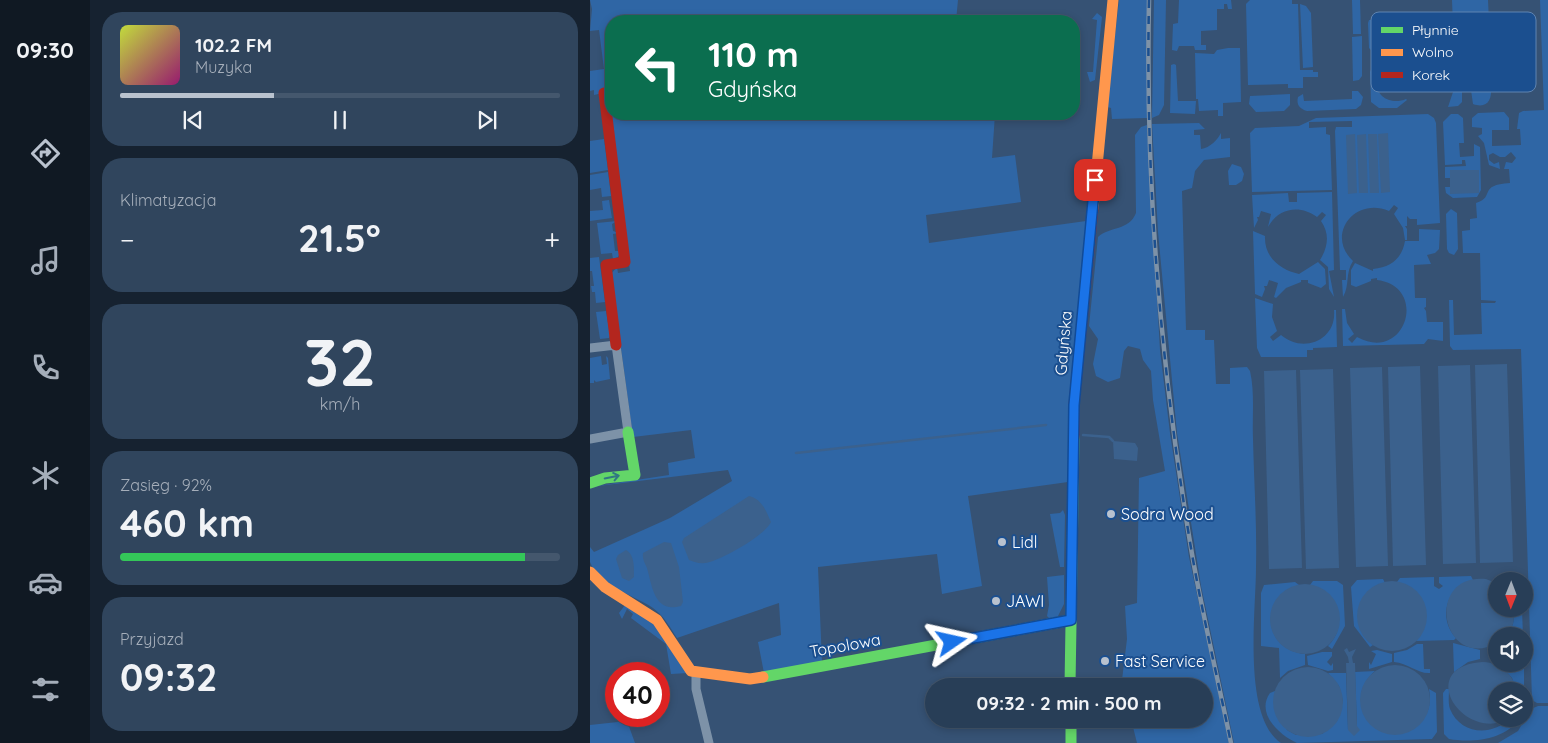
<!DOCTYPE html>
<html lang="pl">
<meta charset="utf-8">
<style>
body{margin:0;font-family:Quicksand,sans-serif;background:#30455d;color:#f1f3f6;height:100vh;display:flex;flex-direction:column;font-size:19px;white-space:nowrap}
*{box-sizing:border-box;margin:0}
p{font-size:16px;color:#a5aeba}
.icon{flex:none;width:28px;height:28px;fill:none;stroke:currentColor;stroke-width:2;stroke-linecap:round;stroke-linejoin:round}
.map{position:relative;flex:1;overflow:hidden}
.panel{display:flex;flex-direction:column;gap:12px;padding:12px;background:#162230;width:500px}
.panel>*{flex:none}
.banner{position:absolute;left:15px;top:15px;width:475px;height:105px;border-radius:20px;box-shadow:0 2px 8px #0003,0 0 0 1px #44576d;background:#0b6e4f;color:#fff;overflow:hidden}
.needle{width:32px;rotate:181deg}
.buttons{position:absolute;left:898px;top:572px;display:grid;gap:10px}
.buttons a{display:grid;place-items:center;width:45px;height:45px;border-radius:50%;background:#283e57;box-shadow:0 2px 8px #0003,0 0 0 1px #44576d;font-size:25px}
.speed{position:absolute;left:15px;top:662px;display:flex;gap:10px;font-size:25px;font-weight:700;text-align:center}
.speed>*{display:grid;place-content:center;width:65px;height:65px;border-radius:50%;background:#283e57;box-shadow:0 2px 8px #0003,0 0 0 1px #44576d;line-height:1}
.speed .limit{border:8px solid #d22;background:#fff;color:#111}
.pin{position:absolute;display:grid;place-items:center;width:42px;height:42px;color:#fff;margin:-21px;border-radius:10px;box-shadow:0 2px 8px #0006}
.me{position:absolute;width:55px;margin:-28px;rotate:79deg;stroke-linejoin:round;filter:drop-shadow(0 0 4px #0008)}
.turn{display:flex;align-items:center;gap:18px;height:105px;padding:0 20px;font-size:22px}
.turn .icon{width:65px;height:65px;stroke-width:2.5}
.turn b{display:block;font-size:35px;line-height:42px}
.big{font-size:38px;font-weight:700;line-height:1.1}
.panel .tile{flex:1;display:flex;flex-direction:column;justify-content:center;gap:8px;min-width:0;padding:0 18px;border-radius:20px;background:#30455d}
.panel .dial{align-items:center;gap:0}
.dial b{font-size:65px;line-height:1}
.song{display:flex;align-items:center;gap:15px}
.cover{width:60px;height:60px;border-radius:8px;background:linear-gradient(135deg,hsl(70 70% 55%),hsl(320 70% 35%))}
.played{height:5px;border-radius:2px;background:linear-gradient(90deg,#b9c2ce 35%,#44576d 35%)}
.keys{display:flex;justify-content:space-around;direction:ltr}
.heat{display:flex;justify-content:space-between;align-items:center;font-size:28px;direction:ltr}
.charge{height:8px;border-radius:4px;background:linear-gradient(90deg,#34c759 92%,#44576d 0)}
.trip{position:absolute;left:335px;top:678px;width:288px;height:50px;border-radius:25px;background:#283e57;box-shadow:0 2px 8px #0003,0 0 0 1px #44576d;font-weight:700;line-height:50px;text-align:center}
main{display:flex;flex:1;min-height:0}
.tab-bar{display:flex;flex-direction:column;width:90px;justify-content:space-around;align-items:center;background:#101923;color:#a5aeba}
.tab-bar .icon{width:35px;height:35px}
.tab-bar .selected{color:#b9c2ce}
.tab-bar b{font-size:22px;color:#f1f3f6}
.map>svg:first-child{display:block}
.green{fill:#2f66a5}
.water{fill:#3b618d}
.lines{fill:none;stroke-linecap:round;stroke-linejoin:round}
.stream{stroke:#3b618d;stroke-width:2.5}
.street{stroke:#7d92a8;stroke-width:9}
.fast{stroke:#63d668;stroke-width:11}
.slow{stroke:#ff974d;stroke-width:11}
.jam{stroke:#b3261e;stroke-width:11}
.rail-casing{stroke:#7e92a7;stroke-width:4.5}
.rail{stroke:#1b4f8f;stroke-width:2.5;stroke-dasharray:8;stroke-linecap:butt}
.oneway{stroke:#317883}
.route-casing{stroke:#114b97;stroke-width:12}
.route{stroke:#1a73e8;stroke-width:9}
.poi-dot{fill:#b9c2ce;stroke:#1b4f8f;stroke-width:2}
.labels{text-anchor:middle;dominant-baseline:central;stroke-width:4;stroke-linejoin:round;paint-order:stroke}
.street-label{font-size:16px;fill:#fff;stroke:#1b4f8f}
.poi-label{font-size:16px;fill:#fff;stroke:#1b4f8f;text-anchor:start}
.key{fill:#1b4f8f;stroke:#5f84b1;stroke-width:1}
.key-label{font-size:14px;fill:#fff}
</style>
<main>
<nav class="tab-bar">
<b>09:30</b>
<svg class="icon selected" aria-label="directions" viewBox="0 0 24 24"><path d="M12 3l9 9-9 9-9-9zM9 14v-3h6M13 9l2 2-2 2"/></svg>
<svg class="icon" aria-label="music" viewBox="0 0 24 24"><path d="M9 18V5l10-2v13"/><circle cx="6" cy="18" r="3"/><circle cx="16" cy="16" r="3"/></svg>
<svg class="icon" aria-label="phone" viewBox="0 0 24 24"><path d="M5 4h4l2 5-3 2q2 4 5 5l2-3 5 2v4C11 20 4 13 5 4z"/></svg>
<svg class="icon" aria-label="climate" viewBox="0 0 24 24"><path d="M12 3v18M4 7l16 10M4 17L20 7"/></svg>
<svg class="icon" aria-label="car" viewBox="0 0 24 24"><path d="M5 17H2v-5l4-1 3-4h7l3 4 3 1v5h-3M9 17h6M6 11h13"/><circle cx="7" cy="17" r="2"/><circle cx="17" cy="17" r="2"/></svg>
<svg class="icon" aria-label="filters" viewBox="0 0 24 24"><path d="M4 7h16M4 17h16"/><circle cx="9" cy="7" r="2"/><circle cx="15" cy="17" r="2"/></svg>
</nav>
<section class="panel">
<div class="tile">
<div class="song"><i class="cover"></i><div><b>102.2 FM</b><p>Muzyka</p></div></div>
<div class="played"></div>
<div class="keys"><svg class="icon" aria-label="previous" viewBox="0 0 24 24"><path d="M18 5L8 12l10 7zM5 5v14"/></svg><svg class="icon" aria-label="pause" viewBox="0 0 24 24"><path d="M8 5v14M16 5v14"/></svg><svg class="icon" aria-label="next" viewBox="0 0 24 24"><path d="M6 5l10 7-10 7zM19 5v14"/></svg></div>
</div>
<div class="tile"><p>Klimatyzacja</p>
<div class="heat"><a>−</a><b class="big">21.5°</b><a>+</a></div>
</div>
<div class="tile dial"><b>32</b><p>km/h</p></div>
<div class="tile"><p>Zasięg · 92%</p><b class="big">460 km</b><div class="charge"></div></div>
<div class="tile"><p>Przyjazd</p><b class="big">09:32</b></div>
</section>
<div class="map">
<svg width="958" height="743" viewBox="0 0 958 743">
<rect width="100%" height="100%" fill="#365274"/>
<!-- green -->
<g class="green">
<path d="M0 0H368L366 21H21V114H405L402 158 425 155 431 202 336 215 339 243 496 221 478 424V482L378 496 392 586 352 594 347 554 228 567 232 662 174 673 168 642 191 635 189 603 87 638C80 627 74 616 63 608 44 595 9 586 0 562 0 558 0 551 0 547L4 552 80 518 142 481 138 470 0 487 79 475 78 463 105 458 101 430 43 437 21 274 27 267 28 273 40 271 17 92 4 95V90L0 91V71L14 69 9 30 0 31 2 9Z"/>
<polygon points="529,0 557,0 557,118 522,119 521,108 517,107"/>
<polygon points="564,0 576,0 574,105 569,115 562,118"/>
<polygon points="589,0 641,0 642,9 638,9 637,4 634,4 634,9 627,9 627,30 611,31 611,45 616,45 616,50 605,50 604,46 589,46 587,51 582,50 583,24 588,23"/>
<polygon points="660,0 702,0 702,4 708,4 710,70 723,70 723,72 728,72 728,77 713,77 713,88 698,88 698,84 658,85 656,4"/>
<polygon points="762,0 770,0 771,34 763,34"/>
<polygon points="862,0 898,0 899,22 880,23 881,48 879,51 877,51 876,28 873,28 870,21 872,25 863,25"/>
<path d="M950 0H958V703H947L942 700 931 349 863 350 860 346 859 300H863L864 335 892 334 891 303H905L906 301 891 300 890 253H873L872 231 880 230V219L887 218 886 203C906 197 887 185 920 183L919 169H914L916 162 922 163 926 158 921 152 915 157H910L903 153 899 155V160L904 164 909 162 910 169 899 165 894 143 888 136 892 134V128L882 127V118L888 113 914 112 919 118V130H902V146L931 145 930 129H927L929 113 933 111 954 110Z"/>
<polygon points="710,4 716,6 721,13 723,67 713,68"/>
<polygon points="507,13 512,17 505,80 500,82 497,72 503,72 507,20 502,19"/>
<polygon points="797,19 797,42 793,42 793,47 799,47 799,54 785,54 779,48 778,23 779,20"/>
<polygon points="772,36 772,76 769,80 763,81 762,37"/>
<polygon points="638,48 650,48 651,102 633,103 633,116 628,116 628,110 609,111 608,99 606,99 605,53 624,54 627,50"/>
<polygon points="892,58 900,64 901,85 893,86 889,78 867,79 867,88 872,88 872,102 868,106 858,107 866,83 863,59"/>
<path d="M791 61C791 64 793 67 792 70 792 74 788 77 787 81 785 98 803 105 816 99L817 100 807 108H789L781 102 780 72 783 64Z"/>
<polygon points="584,64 586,65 588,101 606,101 605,114 580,113 581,65"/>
<path d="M901 88C902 100 897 109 883 104L881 90Z"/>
<path d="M762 91H768L773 97 771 105 766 109 717 111C710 109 706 105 708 97L713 94 714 101 762 99Z"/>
<polygon points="700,94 700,105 694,111 666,112 659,104 660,96"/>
<path d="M838 114 844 118 846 123 850 223 827 225V219H820L817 216V226H815L817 229V240H815L813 228 804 214 808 208 804 205 799 211C765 196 735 235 763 261 755 273 760 285 753 297L752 280H756V270H750L745 131 746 127H762V121L719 122V128L736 127V134L740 135 742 190 662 192 660 133 665 128 709 126 726 118Z"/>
<polygon points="861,114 868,114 873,118 874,143 869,143 870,157 884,156 884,144 890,147 891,190 887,197 863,198 856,193 855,187 860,187 860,194 889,170 860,170 860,178 855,178 855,167 876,166 875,160 872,160 872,164 855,165 853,122"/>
<path d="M609 123 615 129 604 130V135H610L611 149C620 148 628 139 631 133V139L640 138V157L614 160 605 171 602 188 592 191 596 330H615V340H624L626 384H640V368L657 367 660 371C665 393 662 417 663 439 664 482 667 526 666 568 666 610 652 717 691 743H644L611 586 587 433 568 232 562 124Z"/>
<path d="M557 125 570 350 580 433 599 557 639 743H547L541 719H614V686H534L532 680 537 639 535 606 547 603 549 478 575 471 563 400 561 371 553 360 550 349 538 346 534 351 530 378 518 382 506 376 503 364 508 339 499 326 508 237C520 226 539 231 546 213L545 135 551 127Z"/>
<polygon points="14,139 18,170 0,173 0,141"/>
<polygon points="642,164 651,167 654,174 652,181 646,185 639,185 638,171"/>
<polygon points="18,172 21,196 12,197 11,188 0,190 0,175"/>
<path d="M742 192 744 270 739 271 744 297 739 289 738 267 730 260C738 247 740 234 731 221L736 215 732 212 727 217C710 204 688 208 678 227L681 214 671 211 669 217H667L668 220 664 228 662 195 698 193 699 202H707V193Z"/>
<polygon points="19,200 22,218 0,221 0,211 13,210 12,201"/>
<polygon points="861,209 867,213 868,249 864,255 859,253 857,249 856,214"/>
<polygon points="27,221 22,224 23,231 29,233 23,234 25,251 31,251 28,257 23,259 22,253 11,254 7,223"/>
<path d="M829 229 850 230 849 249 845 253 837 255 841 264 824 265 825 298H836V307L834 308 836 311 837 322H853V341L838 339 834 344 753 346 752 309H755L757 323 764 334 758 339 762 343 767 337C816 364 839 286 787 280V278L781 279V281L766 287 761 285V270L765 263 783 271V269C802 267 812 258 815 241H829Z"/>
<path d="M663 231 675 236C674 258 691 270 709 274L728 262 735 269 736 284 731 288 718 283V280H711V282L696 288 686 298 684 297 688 283 679 280 677 286H674L675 289 672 297 665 294Z"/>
<polygon points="9,257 15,302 6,303 5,292 2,292 1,286 4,286 2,271 0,271 0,258"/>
<path d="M665 298 683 304 682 317 687 331 680 337 683 341 691 335C713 354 747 340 744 310H746L747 347 723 348V350H717V357H671L667 348Z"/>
<polygon points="16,311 20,335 19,338 10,339 6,312"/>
<polygon points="11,356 12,365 17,364 16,356 18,358 20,379 6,382 4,380 4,383 0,383 0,358"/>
<polygon points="473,510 475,515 474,567 470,567 460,514 470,513"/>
<polygon points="474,575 474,604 467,618 461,620 457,616 459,605 457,577"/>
<path d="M844 577V586L849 589 853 586 849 583V577L881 576 883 580C857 587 847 617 866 638L864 640 826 641C845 620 835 588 807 582L810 578Z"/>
<path d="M793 579 795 583C765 591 759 626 783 645L780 647 764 626 761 587 767 580Z"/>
<path d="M723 581H747L753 585 755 626 742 649 738 646C759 625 749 592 720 585Z"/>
<path d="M705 582 709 585C668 597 673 650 715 654V665L698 671 690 678 689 648 671 646V593L674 585Z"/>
<polygon points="35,605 60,618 98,673 81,674 76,644 41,618 43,614 37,609 32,619 29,613"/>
<polygon points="925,609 932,609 933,636 917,636 923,624"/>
<polygon points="863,643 890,650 890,659 878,662 864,672"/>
<path d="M827 644H833L834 669H840V673C828 674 818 663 804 662V653L817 650Z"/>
<polygon points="787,650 802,654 802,662 779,669 779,662 781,665 786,654 781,651"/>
<polygon points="732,652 742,652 742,656 737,662 741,666 743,663 743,670 738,671 718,665 717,656"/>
<polygon points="915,664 934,665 934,706 934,691 927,691 922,678 913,668"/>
<path d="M785 671C776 679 770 689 771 701 773 743 849 742 839 689L846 693 847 732 842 739 707 743C691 736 665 714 680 693L685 691 684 703 697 730 706 735 732 734 747 721 753 701 749 686 738 673H756L758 730 767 726 765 672Z"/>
<path d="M856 689H859C859 696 858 703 860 709 870 734 901 737 919 719H929C915 740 882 743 859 739L854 734 853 693Z"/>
<polygon points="948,706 958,706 958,743 908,743 928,731 941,709"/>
<polygon points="37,721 45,743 0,743 0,725"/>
</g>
<!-- water -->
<g class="water">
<polygon points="798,133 800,192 791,193 788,134"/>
<polygon points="765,134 767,193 758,194 756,135"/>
<polygon points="776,134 778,193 769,193 767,135"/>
<polygon points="778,134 787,134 789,193 780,193"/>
<polygon points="860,170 889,170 889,193 860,194"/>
<polygon points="917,364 923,562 890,563 885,365"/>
<polygon points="880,365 886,563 853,564 848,366"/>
<polygon points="830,366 836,565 803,566 798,367"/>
<polygon points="792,367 798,566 766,567 760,368"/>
<polygon points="743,369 749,568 716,569 710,370"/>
<polygon points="706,370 712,568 679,569 674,371"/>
<polygon points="523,441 545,443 548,448 547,461 524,459"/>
<path d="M159 496C172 499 176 511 181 522 176 535 128 562 115 563 109 564 105 562 99 560L92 542 94 538Z"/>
<path d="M74 542 81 543 89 567 93 602 91 606C64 614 62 585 57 568 55 563 52 559 53 553Z"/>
<path d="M36 550C45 555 44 568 44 577L39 581 32 578 26 559 28 555Z"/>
<path d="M896 579 906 583V609H925L923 624 917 636H906V644C851 670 834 573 896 579Z"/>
<circle cx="802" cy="616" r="35"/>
<circle cx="715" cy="619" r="35"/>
<polygon points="757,648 759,652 766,649 762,657 763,663 765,663 767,726 770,730 764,736 758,730 756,663 759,663 758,657 754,650"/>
<path d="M893 662C911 663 923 674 927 691H906V719H919C872 743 824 666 893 662Z"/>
<circle cx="805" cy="700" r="35"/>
<circle cx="718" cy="702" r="35"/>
</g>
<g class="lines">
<!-- stream -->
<g class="stream">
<polyline points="493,435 519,437 523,441"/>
<polyline points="206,453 456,425"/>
</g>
<!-- street -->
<g class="street">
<polyline points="0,348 26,345 38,432 0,439"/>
<polyline points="106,673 106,689 119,743"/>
</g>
<!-- fast -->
<g class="fast">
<polyline points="0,483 15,478 45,475 38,432"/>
<polyline points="173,677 481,620"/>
<polyline points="480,686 484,437"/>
<polyline points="481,719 481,743"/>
</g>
<!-- slow -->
<g class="slow">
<polyline points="503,208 523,0"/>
<polyline points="0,572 15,587 67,620 101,671 160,679 173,677"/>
</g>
<!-- jam -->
<g class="jam">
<polyline points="14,93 35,262 16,265 26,345"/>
<polyline points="484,437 484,405 503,208"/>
</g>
<!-- rail casing -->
<g class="rail-casing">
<path id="rail" d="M559 0C555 185 571 371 602 554 613 617 628 680 641 743"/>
</g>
<!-- rail -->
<use href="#rail" class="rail"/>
</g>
<!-- one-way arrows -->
<defs><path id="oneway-shaft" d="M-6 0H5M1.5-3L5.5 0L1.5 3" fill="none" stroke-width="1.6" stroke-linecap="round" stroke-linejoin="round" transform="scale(1.25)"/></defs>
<use class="oneway" href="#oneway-shaft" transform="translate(22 477) rotate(-11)"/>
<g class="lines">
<!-- route casing -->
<g class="route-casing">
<polyline id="route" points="362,642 481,620 484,405 505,180"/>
</g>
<!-- route -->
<use href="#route" class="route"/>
</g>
<!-- markers -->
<g class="poi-dot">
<circle cx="521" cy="514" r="5"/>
<circle cx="412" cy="542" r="5"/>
<circle cx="406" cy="601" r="5"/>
<circle cx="515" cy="661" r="5"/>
</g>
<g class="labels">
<!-- street labels -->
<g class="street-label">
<text transform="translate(473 343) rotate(-85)">Gdyńska</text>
<text transform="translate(255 645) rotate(-10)">Topolowa</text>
</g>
<!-- poi labels -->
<g class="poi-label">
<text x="531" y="514">Sodra Wood</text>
<text x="422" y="542">Lidl</text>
<text x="416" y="601">JAWI</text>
<text x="525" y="661">Fast Service</text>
</g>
</g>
<!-- legend -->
<rect x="781" y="12" width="165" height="80" rx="8" class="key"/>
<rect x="791" y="27" width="22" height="6" fill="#63d668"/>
<rect x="791" y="49" width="22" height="7" fill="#ff974d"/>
<rect x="791" y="72" width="22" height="6" fill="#b3261e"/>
<g class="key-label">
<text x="822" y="35">Płynnie</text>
<text x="822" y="57">Wolno</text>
<text x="822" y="80">Korek</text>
</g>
</svg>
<div class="buttons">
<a><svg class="needle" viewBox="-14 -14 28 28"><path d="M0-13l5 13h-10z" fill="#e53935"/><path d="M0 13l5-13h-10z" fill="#a5aeba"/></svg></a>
<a><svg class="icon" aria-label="sound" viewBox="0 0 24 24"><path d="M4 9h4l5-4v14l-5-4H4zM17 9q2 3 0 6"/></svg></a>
<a><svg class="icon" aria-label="layers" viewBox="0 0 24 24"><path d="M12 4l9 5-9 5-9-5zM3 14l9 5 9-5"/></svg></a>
</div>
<div class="speed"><div class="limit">40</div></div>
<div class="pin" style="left:505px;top:180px;background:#d93025"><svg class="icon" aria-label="arrive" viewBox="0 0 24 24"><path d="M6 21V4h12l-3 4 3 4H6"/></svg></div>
<svg class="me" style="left:362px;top:642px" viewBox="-20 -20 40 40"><path d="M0-17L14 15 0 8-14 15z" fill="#1a73e8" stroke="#fff" stroke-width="4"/></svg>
<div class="trip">09:32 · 2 min · 500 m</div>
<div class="banner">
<div class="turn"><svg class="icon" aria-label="left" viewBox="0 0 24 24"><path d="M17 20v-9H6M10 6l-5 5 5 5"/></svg><div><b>110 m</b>Gdyńska</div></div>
</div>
</div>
</main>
